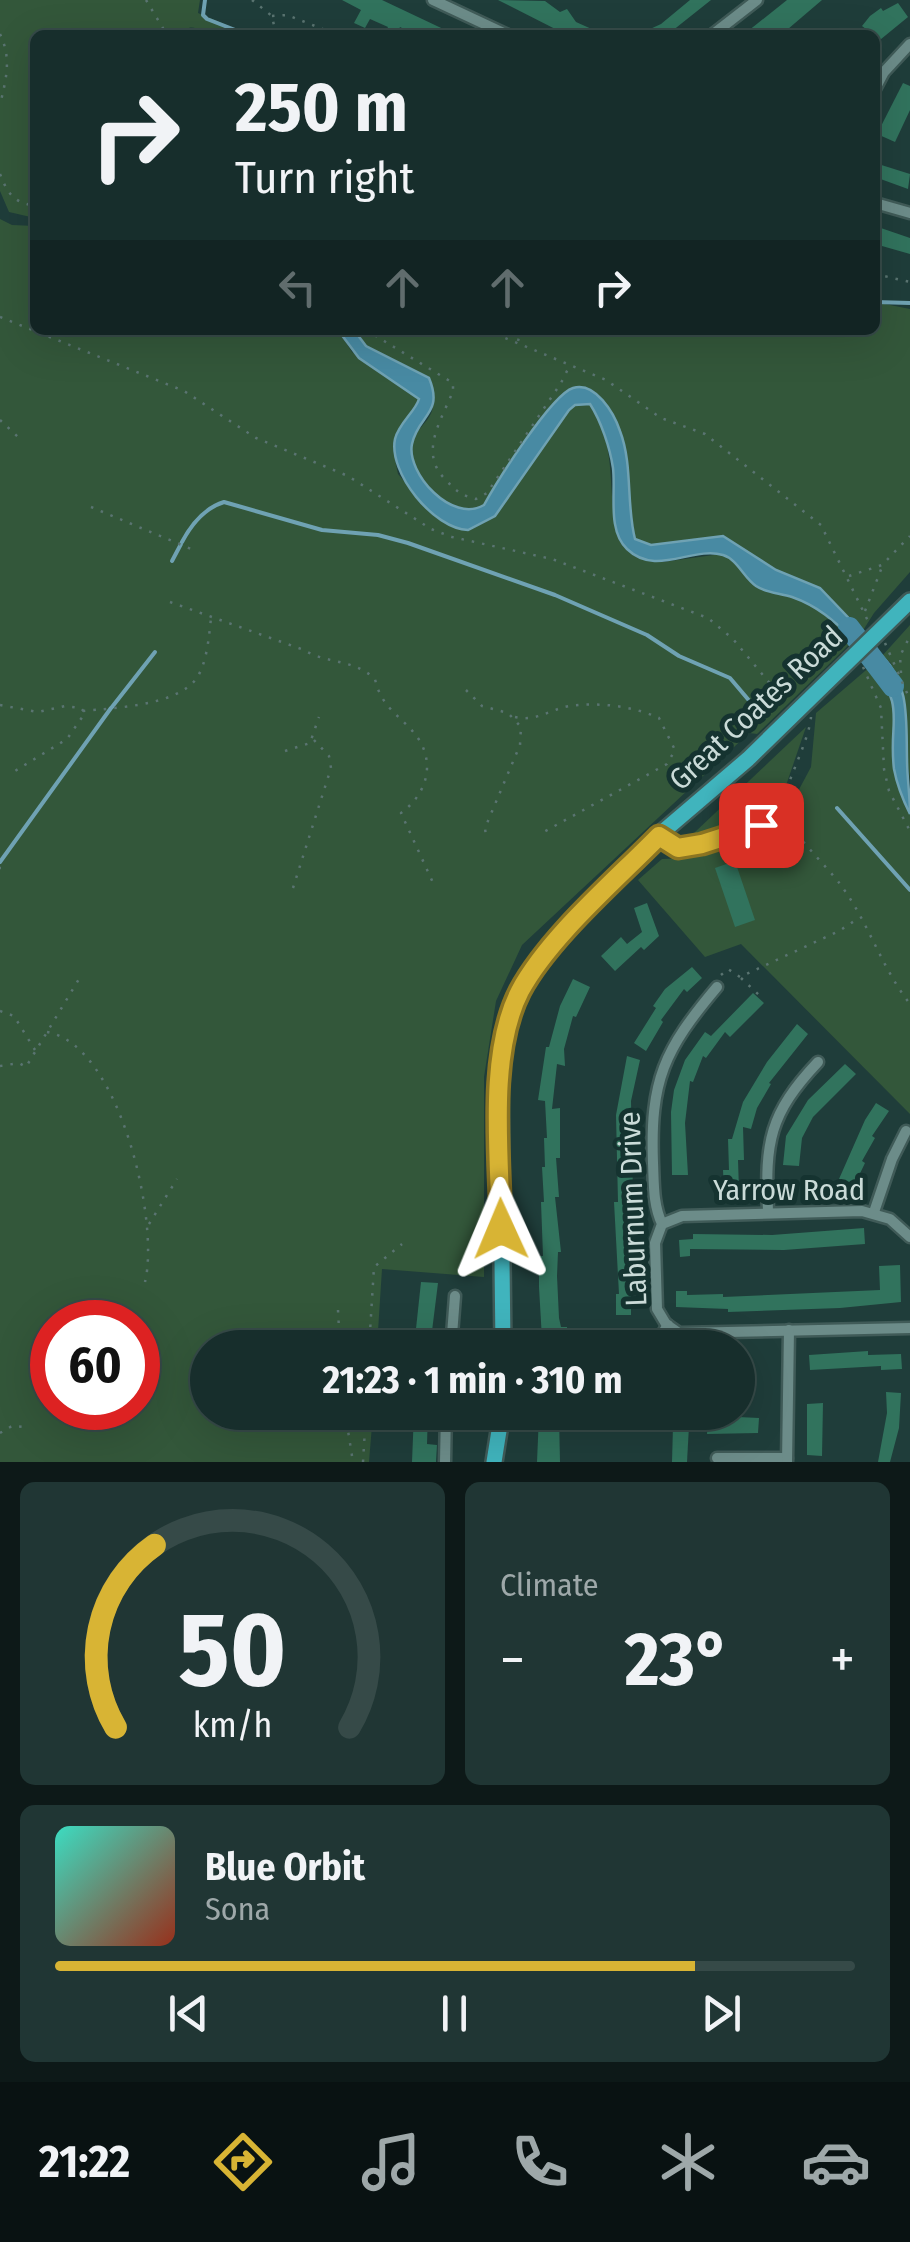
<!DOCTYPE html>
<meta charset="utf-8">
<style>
body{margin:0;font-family:"Fira Sans Condensed",sans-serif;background:#203634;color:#f1f3f6;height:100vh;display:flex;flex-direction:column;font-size:38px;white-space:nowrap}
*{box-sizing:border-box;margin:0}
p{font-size:32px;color:#9ea8a9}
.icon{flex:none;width:55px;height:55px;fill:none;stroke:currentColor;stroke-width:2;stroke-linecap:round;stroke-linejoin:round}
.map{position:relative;height:1462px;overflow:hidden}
.drawer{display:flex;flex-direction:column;gap:20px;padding:20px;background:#0d1918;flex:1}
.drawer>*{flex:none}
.top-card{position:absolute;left:30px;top:30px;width:850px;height:305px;border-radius:15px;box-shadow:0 10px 40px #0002,0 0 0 2px #364a48;background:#172e2c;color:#f1f3f6;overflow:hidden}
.speed{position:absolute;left:30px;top:1300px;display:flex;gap:20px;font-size:50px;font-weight:700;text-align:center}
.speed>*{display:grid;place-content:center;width:130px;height:130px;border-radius:50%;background:#172e2c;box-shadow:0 10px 40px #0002,0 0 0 2px #364a48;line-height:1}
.speed .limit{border:15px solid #d22;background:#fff;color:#111}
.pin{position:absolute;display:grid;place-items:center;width:85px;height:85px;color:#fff;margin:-42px;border-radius:20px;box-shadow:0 5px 15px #0006}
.me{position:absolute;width:110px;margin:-55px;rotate:359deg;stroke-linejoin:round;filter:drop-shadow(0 0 8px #0008)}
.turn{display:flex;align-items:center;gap:35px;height:210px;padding:0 40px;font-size:45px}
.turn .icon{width:130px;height:130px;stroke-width:2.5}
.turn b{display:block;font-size:70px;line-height:85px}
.lanes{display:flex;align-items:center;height:95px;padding:0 40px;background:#0003;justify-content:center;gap:50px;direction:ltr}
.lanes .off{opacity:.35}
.big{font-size:75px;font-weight:700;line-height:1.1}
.drawer .widget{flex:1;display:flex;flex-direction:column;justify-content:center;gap:15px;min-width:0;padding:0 35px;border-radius:15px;background:#203634}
.drawer .dial{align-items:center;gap:0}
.dial svg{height:260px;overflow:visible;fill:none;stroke:#364a48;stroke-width:7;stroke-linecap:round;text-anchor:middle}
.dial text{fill:#f1f3f6;stroke:none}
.song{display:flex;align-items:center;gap:30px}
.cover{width:120px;height:120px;border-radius:15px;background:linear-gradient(135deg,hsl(170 70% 55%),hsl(10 70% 35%))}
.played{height:10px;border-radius:5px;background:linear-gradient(90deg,#d8b434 80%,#364a48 80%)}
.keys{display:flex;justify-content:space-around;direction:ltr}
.heat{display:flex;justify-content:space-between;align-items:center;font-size:55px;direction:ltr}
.drawer .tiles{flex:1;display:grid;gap:20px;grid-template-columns:1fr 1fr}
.widget:last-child{grid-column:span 2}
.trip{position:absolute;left:190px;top:1330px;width:565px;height:100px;border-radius:50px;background:#172e2c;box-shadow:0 10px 40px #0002,0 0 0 2px #364a48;font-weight:700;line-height:100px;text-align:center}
.dock{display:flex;height:160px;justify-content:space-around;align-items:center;background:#091212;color:#9ea8a9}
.dock .icon{width:70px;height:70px}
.dock .on{color:#d8b434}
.dock b{font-size:45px;color:#f1f3f6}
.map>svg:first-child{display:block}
.green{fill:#33573a;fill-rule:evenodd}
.water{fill:#488aa3;stroke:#6fa2b3;stroke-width:2.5}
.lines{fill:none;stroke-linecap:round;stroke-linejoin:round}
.stream{stroke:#6fa2b3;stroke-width:4}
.river{stroke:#488aa3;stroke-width:22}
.building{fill:#31735d}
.minor-casing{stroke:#405b58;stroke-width:15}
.primary-casing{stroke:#405b58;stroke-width:20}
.path{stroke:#5a7471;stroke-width:2.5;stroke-dasharray:2.5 8;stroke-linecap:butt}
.minor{stroke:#6c8c89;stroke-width:10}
.primary{stroke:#40b4bd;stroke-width:15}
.route-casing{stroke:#8c7522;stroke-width:25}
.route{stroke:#d8b434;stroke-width:18}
.labels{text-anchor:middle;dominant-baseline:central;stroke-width:10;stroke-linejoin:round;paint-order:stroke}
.street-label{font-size:30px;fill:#cadbd8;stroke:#153330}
</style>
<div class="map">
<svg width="910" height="1462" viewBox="0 0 910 1462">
<rect width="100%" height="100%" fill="#1f3d3a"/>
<!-- green -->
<g class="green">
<path d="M0 0H200L198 13 250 35C239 35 226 36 215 35 195 33 197 19 176 35H35V218L9 212 0 191Z"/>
<path d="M0 219 12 225 35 226V330H338L352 352 420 399 395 460 398 474 430 510 495 516 569 410 575 405 590 404C620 451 605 493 619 539L663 562 721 554 731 559 758 588 790 596 822 610 854 640 757 734 749 733 522 945 496 1001 484 1077V1277L382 1269 377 1347 208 1348V1412L373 1413 369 1462H0ZM52 1322H138V1408H52Z"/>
<path d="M875 302 910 309V572L874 613 862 632 820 588 776 570 724 536 651 545 635 539 620 431 576 387C545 403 501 474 485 505 452 524 407 473 411 445 414 431 428 423 432 411 434 402 430 387 429 379L366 346 354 330H875Z"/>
<polygon points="910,625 910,779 891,663 882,656"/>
<path d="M872 665C904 706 890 715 894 761 895 780 902 797 910 814V1114L741 944 705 957 638 880 662 859 691 858 784 835 787 812 811 767 816 713Z"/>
<polygon points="806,727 779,806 696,837 694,833"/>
</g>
<!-- water -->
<g class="water">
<path d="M338 330H354L366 346 429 378C444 414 418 415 412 444 406 473 452 524 484 505 496 483 551 395 573 388 595 381 614 413 620 431 633 465 626 504 635 539L651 545 723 536 776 570 820 588 862 632 854 640C834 621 818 606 792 597 780 593 766 593 756 586 744 578 737 559 723 555 692 546 656 577 627 549 607 530 616 493 613 468 610 448 601 421 590 404L575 405 569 410 495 516 468 530C434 529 388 473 395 439 399 423 415 412 419 399L359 358Z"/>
<path d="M882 656C910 684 906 720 907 759 907 777 910 795 910 814 903 800 897 785 894 769 888 721 907 709 872 665Z"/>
</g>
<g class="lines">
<!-- stream -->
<g class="stream">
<polyline points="205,0 203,15 207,19 248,35"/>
<polyline points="875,302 910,303"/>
<path d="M182 542C191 525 205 508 224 502L322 530 378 535 408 543 555 595 647 635 679 656 730 678 763 717"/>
<polyline points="172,561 181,544"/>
<polyline points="112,707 155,652"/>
<polyline points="837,808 910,890"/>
<polyline points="0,862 111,708"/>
</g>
<!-- river -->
<polyline class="river" points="849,628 893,686"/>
</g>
<!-- building -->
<g class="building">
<polygon points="342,0 382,0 456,35 416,35 400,27 396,35 384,35 388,27 370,19 365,28 354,23 361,10"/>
<polygon points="498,0 545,1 560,12 567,9 576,22 605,35 567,35"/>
<polygon points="690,0 711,0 667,35 637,35 661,24"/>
<polygon points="787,0 822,0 781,35 743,35"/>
<polygon points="898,3 908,17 875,44 875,35 861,35 866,29 862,26 870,16 881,8 883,11"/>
<polygon points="903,83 910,86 910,110 895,142 877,134"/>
<polygon points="875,163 910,174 908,189 875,177"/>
<polygon points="875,226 910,238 910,254 875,244"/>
<polygon points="735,861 755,920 735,927 715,868"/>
<polygon points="647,903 659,936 644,950 641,947 615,971 601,956 621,937 627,944 642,932 634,908"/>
<polygon points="692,967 702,978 687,992 684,989 661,1020 663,1022 646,1051 634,1043 656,1008 653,1006 665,989"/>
<polygon points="573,979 590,987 576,1017 573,1016 564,1049 565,1066 557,1064 552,1109 560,1108 560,1158 556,1158 559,1197 555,1197 561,1252 558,1252 557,1276 559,1318 561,1327 567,1327 567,1339 542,1339 539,1287 539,1256 543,1256 541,1202 544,1202 542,1167 545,1167 544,1138 547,1138 545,1101 538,1100 546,1047 549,1047 560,1006"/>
<polygon points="753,993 764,1003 730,1037 725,1032 706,1058 703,1056 693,1082 690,1081 685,1123 688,1175 672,1175 671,1112 674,1090 685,1060 705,1032 711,1036"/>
<polygon points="797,1024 808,1034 769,1083 771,1084 757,1108 751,1129 743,1127 744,1160 738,1160 739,1190 724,1190 723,1170 729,1170 728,1139 732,1139 743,1102 767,1062"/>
<polygon points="627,1056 640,1060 631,1101 633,1193 629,1193 634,1283 631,1283 631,1315 616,1315 616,1294 619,1294 614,1202 618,1202 616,1115"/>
<polygon points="845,1064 856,1074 813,1117 802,1138 799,1166 783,1165 786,1136 808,1100"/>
<polygon points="876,1103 889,1111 872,1136 875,1138 862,1161 865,1163 854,1186 839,1179 865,1120"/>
<polygon points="864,1228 865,1244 784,1250 690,1249 690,1256 680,1257 679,1240 693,1239 693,1234 772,1235"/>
<polygon points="900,1265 901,1302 840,1308 728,1312 728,1309 676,1307 676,1291 687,1291 687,1295 723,1294 723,1297 880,1290 879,1266"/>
<polygon points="421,1282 438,1283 431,1339 415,1338"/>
<polygon points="868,1351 868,1355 901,1354 902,1369 881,1370 881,1366 810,1370 809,1355"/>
<polygon points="886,1392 901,1393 899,1428 890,1462 878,1462 887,1413"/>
<polygon points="823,1403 822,1456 807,1455 807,1404"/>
<polygon points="414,1412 428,1412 427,1444 437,1445 436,1462 412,1462"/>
<polygon points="539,1415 559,1416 560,1462 537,1462"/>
<polygon points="738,1417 759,1418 758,1433 707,1434 708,1419 738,1420"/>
<polygon points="673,1426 689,1426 687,1462 672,1462"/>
</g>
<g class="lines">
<!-- minor casing -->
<g class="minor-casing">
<g id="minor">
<polyline points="433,0 508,35"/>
<polyline points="712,35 757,0"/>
<polyline points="875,89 884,72 910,44"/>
<polyline points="875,203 910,213"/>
<polyline points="659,835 678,848 702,844 761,825"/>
<path d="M717 987C664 1050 650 1080 653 1163 654 1185 653 1204 662 1224L655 1243 657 1309 666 1324 679 1333 910 1328"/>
<path d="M768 1211C765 1142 769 1114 818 1062"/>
<polyline points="874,1212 892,1159 906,1131"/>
<polyline points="662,1224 682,1216 862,1211 890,1219 910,1237"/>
<polyline points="451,1348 455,1296"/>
<polyline points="653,1348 668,1325"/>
<polyline points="717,1458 787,1458"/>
<polyline points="445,1462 446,1412"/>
<polyline points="787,1462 789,1330"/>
</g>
</g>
<!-- primary casing -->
<g class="primary-casing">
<g id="primary">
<polyline points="503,1348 500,1086 506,1027 521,990 552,946 659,835 748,759 910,601"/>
<polyline points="494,1462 502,1412"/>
</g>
</g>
<!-- path -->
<g class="path">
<polyline points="146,0 167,35"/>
<polyline points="252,0 272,16 276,35"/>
<polyline points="272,16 287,15 338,35"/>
<path d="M0 34C12 59 6 79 0 105"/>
<path d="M0 174C8 194 13 202 35 206"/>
<polyline points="875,274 910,282"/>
<polyline points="0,317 184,391 256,438 348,476 431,529 452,537 552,559 708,618 733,639 787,704"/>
<path d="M366 330 453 383V391C442 419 419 452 444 478 455 490 460 495 476 499L487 493 561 383 569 367"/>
<polyline points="486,330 606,380 661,418 705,434 821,525 868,621"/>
<polyline points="518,341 521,330"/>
<polyline points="0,420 18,437"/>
<polyline points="91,507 196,551"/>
<polyline points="849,576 882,565 910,536"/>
<path d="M170 602 304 650C327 664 354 659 375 679 382 712 407 718 421 743 435 770 423 797 401 813L435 887"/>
<polyline points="865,611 882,567"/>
<polyline points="885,643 910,700"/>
<polyline points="863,667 881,708 884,769 889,791 910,831"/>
<polyline points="901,673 900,656 910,636"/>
<polyline points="466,690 482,706 508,713 521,727 520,745 485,828 486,837"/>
<polyline points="0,705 38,712 65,706 81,708 85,713 67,739 15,771"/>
<path d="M83 711C112 708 176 706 196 679 207 664 209 636 211 618"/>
<path d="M515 717C537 722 550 709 570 706 599 702 633 706 659 718L675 750 667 764 540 834"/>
<path d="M811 717C809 743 779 796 782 812 785 825 830 870 840 884 868 921 881 967 910 1004"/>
<polyline points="285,751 310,743 319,717"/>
<polyline points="0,868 1,868"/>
<polyline points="293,888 331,768 329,756 313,739"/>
<polyline points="721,975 728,969 740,977 839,931 859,918"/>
<polyline points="741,978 761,997"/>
<polyline points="0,1011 14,1016 35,1050"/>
<path d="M47 1032C119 1044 160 1221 145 1282"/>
<polyline points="0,1066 19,1063 26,1067 82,974"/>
<polyline points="149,1224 177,1179"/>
<polyline points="338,1310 340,1348"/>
<polyline points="369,1348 374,1267 402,1244"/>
<polyline points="345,1412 353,1462"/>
<polyline points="0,1433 12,1426 24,1427"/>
<polyline points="363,1462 366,1412"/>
</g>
<!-- minor -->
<use href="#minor" class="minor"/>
<!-- primary -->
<use href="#primary" class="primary"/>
</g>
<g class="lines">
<!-- route casing -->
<g class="route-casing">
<path id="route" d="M501 1229C500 1158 487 1055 520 991 549 937 616 880 659 836L678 848 702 844 761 825"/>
</g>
<!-- route -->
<use href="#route" class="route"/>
</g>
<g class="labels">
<!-- street labels -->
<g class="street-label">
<text transform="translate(756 708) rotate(-43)">Great Coates Road</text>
<text x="789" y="1190">Yarrow Road</text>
<text transform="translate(633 1209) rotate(-92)">Laburnum Drive</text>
</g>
</g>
</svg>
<div class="speed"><div class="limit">60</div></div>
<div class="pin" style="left:761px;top:825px;background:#d93025"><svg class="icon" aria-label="arrive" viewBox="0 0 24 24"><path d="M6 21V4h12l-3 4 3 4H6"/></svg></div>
<svg class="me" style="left:501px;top:1229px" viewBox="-20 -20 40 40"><path d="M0-17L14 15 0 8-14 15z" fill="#d8b434" stroke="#fff" stroke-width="4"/></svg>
<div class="trip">21:23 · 1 min · 310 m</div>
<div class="top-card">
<div class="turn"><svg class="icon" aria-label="right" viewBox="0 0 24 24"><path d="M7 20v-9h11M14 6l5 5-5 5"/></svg><div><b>250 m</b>Turn right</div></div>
<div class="lanes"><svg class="icon off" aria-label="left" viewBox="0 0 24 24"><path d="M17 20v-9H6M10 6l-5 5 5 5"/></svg><svg class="icon off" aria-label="ahead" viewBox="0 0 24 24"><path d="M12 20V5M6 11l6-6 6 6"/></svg><svg class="icon off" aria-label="ahead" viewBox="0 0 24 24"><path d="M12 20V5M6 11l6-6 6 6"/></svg><svg class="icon" aria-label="right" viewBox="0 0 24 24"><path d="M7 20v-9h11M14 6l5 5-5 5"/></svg></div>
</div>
</div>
<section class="drawer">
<div class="tiles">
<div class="widget dial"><svg viewBox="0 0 100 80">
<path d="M14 69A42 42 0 1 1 86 69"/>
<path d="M14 69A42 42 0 0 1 26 13" stroke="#d8b434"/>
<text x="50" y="56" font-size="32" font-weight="700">50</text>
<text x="50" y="72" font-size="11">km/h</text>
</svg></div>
<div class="widget"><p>Climate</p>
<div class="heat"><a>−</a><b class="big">23°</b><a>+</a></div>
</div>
<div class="widget">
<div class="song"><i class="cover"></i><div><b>Blue Orbit</b><p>Sona</p></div></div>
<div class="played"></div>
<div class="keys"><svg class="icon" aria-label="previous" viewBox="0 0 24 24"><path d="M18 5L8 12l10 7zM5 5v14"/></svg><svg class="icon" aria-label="pause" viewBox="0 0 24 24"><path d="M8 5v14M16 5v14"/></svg><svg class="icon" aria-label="next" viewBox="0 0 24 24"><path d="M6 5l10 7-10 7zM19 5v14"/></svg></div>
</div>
</div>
</section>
<nav class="dock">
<b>21:22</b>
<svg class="icon on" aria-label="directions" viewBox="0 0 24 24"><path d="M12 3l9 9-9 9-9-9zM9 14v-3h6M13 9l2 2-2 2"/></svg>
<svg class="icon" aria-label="music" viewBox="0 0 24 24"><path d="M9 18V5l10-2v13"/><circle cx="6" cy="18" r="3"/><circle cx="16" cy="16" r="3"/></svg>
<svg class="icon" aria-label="phone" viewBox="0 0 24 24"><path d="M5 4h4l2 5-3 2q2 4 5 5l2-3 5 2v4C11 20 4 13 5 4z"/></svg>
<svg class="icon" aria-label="climate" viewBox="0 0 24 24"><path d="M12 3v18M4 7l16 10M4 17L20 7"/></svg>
<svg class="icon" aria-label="car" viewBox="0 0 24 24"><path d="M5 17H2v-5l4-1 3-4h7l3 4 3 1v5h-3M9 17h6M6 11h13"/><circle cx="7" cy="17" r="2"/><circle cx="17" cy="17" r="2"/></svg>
</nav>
